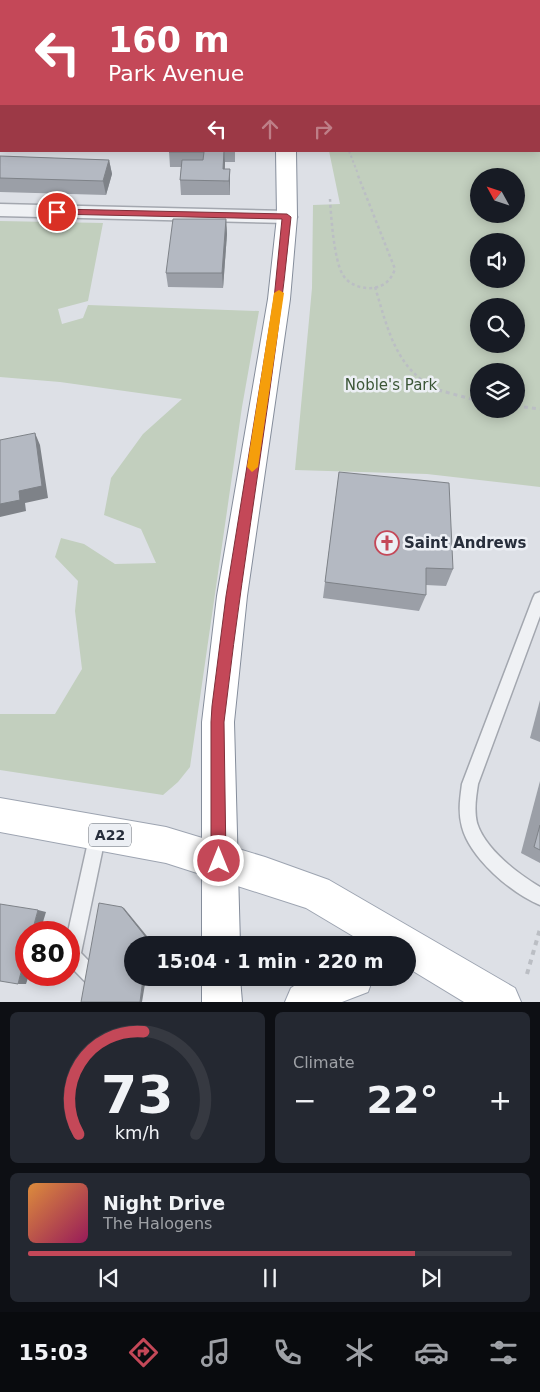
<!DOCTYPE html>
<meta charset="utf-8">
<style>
body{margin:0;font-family:"DejaVu Sans",sans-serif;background:#242831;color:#f1f3f6;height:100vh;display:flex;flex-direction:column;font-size:19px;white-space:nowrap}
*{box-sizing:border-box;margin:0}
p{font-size:16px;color:#9ea1a6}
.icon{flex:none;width:28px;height:28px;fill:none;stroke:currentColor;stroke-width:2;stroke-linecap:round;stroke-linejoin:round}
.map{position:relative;height:1002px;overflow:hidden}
.details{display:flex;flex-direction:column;gap:10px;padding:10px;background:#0d0f14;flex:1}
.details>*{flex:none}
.top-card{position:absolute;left:0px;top:0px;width:540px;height:152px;box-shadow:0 2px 12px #0003;background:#c44858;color:#fff;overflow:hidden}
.needle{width:32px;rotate:310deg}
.fabs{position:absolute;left:470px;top:168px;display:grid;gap:10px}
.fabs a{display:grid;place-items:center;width:55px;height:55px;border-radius:50%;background:#171b24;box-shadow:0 2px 12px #0003;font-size:25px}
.speed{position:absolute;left:15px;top:921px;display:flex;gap:10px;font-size:25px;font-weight:700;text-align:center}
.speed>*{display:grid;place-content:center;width:65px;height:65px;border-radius:50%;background:#171b24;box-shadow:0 2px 12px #0003;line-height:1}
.speed .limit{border:8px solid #d22;background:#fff;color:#111}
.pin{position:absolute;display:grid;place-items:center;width:42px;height:42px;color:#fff;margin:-21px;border:2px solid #fff;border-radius:50%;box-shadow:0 1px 5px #0007}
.me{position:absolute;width:55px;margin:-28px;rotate:0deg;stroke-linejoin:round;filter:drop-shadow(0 0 4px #0008)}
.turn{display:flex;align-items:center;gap:18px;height:105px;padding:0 25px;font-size:22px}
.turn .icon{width:65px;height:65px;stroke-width:2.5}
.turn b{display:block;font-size:35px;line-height:42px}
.lanes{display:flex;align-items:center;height:48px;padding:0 25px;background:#0003;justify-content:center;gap:25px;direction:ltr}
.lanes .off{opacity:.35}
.big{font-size:38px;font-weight:700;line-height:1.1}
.details .card{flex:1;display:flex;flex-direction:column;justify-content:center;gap:8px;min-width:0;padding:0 18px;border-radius:8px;background:#242831}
.details .dial{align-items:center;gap:0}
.dial svg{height:130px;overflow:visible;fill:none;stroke:#363941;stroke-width:7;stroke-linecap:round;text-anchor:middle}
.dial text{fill:#f1f3f6;stroke:none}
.song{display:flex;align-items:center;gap:15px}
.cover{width:60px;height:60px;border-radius:8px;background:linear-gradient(135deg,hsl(30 70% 55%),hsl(330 70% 35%))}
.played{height:5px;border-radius:2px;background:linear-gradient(90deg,#c44858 80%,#363941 80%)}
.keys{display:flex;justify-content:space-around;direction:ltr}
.heat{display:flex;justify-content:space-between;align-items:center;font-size:28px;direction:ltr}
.details .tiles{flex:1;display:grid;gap:10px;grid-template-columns:1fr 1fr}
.card:last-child{grid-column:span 2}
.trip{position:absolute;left:124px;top:936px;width:292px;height:50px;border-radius:25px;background:#171b24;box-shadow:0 2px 12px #0003;font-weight:700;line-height:50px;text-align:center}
.tabs{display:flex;height:80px;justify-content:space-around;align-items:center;background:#090b0e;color:#9ea1a6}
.tabs .icon{width:35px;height:35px}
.tabs .selected{color:#c44858}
.tabs b{font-size:22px;color:#f1f3f6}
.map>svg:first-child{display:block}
.green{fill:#c2cfbe;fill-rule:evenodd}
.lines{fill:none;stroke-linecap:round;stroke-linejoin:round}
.lane-casing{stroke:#a3a7af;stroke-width:3}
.street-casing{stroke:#a3a7af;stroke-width:3}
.primary-casing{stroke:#9da4b1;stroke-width:2}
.highway-casing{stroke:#858d9b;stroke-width:2}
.path-far3{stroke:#bbbec4;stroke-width:2;stroke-dasharray:2.5 2.5;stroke-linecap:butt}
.path-far2{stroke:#bbbec4;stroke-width:2.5;stroke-dasharray:3 3;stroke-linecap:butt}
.path-far1{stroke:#bbbec4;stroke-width:3;stroke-dasharray:4 4;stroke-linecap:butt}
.path{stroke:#bbbec4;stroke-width:4;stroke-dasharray:5 5;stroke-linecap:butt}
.lane{fill:#eff1f4;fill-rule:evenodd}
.street{fill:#eff1f4;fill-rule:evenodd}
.primary{fill:#fff;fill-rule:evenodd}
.highway{fill:#fff;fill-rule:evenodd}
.wall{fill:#9b9fa7}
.shaded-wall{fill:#7e8288}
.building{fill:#b4b9c2;stroke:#7e8288}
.route{fill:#c44858;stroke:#7f2f39}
.slow{fill:#f59e0b}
.labels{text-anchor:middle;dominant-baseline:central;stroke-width:5;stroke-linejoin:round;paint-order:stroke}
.shield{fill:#eceff4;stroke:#626872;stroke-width:1}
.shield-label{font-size:14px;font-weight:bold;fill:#272e3b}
.park-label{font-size:15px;fill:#3b5636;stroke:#eceff4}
.poi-label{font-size:15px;font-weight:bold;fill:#272e3b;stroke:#eceff4;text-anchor:start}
</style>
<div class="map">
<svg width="540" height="1002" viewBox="0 0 540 1002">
<rect width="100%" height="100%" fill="#dde0e6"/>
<!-- green -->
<g class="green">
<polygon points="0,0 254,0 1,1 1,19"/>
<path d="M305 0H540V487L427 474 295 470 312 288 313 205 340 204 329 151H539V1ZM516 176V214H479V176ZM516 241V279H479V241ZM516 306V344H479V306ZM516 371V409H479V371Z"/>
<polygon points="0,221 103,223 88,301 58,309 62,324 83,318 88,305 259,311 242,407 190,767 178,782 163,795 0,770 0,714 55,714 82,669 75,611 78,581 55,557 61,538 84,544 115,564 156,563 141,529 104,515 111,478 143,434 182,399 60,382 0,377"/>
</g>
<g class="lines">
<!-- lane casing -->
<g class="lane-casing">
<g id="lane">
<polygon points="80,0 88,0 88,1 81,1"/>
<polygon points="223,0 231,0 231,1 224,1"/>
<rect x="0" y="132" width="1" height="6"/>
<path d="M540 592V616L478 784C476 797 474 810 477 823 485 849 518 874 540 887V905C511 893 470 858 462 827 458 812 460 799 462 784L533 598 535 594Z"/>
<polygon points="98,825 104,827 106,833 81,953 123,996 126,1002 105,1002 69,965 68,932 90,833 92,827"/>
</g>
</g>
<!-- street casing -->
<g class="street-casing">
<g id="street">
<rect x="0" y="69" width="1" height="10"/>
<polygon points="0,204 287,211 294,213 297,217 294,221 287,223 0,216"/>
</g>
</g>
<!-- primary casing -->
<g class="primary-casing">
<g id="primary">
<polygon points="0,798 166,827 265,857 329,880 515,988 521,1002 464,1002 408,968 408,945 368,945 306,908 166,863 0,832"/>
<polygon points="306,978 373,978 368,992 342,1002 285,1002 291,988"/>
</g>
</g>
<!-- highway casing -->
<g class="highway-casing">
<g id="highway">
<rect x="273" y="0" width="16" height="1"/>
<polygon points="276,151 296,151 297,217 290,299 247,596 234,722 240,945 202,945 202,722 217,596 268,299 277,217"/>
<polygon points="202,978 240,978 242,1002 202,1002"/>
</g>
</g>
<!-- path-far3 -->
<polyline class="path-far3" points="349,151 358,174"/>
<!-- path-far2 -->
<g class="path-far2">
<path d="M330 199C331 216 334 261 343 275 349 285 362 289 373 288 385 286 391 280 395 269L357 173"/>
<path d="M375 287C388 329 396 373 442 391"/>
</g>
<!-- path-far1 -->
<g class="path-far1">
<polyline points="438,390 479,401"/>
<polyline points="516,406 540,409"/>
</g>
<!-- path -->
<g class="path">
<polyline points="527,974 540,929"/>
<polyline points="270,978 274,986"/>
</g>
<!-- lane -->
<use href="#lane" class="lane"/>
<!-- street -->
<use href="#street" class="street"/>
<!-- primary -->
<use href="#primary" class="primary"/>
<!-- highway -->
<use href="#highway" class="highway"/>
</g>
<!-- wall -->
<g class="wall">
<rect x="0" y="21" width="1" height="32"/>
<polygon points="169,151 235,151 235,162 225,162 225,169 230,169 230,195 181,195 180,180 181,167 170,167"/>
<polygon points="0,156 109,160 112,174 106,195 0,192"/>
<polygon points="226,219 227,234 223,288 168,287 166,273"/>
<polygon points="339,472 453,569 446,586 426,585 426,595 419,611 323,598"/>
<polygon points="540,700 540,742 530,738"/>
<polygon points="540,781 540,863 521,853"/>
</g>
<!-- shaded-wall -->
<g class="shaded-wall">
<polygon points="0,101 1,105 1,112 0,110"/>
<polygon points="224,151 225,162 224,183 223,169"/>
<polygon points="109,160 112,174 106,195 103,181"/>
<polygon points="230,169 230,195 229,181"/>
<polygon points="226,219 227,234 223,288 222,273"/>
<polygon points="35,433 40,445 48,498 25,503 26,511 0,517 0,504 19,491"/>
<polygon points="122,907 124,908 151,941 150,945 148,945"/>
<polygon points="38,910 46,912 40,932 32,932"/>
<polygon points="26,953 26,975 29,975 26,984 18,984"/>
<polygon points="143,978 146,978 142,1002 140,1002"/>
</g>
<!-- building -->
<g class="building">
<rect x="0" y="21" width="1" height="17"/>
<polygon points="169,151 224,151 223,169 230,169 229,181 180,180 182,160 203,160 204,152 169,152"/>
<polygon points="0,156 109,160 103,181 0,178"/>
<polygon points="173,219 226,219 222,273 166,273"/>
<polygon points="35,433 42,486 19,491 20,500 0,504 0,440"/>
<polygon points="339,472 449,483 453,569 426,568 426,595 325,582"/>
<polygon points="540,825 540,850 534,847"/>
<polygon points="99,903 122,907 149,941 148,945 132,945 132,978 143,978 140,1002 81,1002"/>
<polygon points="0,904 38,910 32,932 26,932 26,953 18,984 0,981"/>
</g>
<!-- route -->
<path class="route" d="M57 209 287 214 291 217C275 380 245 542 226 706L224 722 226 861 224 867 219 869 214 867 211 861V722L212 706 226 596 274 299 282 219 54 214V210Z"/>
<!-- slow -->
<polygon class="slow" points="279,290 284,293 258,467 252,472 247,467 274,293"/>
<!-- icons -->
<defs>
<g id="church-ring" transform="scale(1.25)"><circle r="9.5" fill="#eceff4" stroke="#c44858" stroke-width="1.5"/><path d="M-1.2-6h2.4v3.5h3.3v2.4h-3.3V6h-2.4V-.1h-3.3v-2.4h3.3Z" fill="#c44858"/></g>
</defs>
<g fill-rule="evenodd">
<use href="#church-ring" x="387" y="543"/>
</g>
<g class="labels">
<!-- shield labels -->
<rect class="shield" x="89" y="823.5" width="42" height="23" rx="4"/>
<g class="shield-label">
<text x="110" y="835">A22</text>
</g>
<!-- park labels -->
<g class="park-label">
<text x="391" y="385">Noble's Park</text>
</g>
<!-- poi labels -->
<g class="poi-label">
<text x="404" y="543">Saint Andrews</text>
</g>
</g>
</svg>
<div class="fabs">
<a><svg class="needle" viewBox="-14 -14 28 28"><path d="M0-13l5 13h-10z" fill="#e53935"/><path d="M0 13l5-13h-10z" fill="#9ea1a6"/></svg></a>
<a><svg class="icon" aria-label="sound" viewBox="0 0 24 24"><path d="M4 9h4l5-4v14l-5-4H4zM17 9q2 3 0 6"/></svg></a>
<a><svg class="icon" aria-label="search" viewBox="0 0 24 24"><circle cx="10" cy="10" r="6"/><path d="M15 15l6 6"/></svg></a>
<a><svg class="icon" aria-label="layers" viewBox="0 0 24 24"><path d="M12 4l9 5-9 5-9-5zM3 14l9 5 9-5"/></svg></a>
</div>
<div class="speed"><div class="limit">80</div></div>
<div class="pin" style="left:57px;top:212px;background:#d93025"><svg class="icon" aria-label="arrive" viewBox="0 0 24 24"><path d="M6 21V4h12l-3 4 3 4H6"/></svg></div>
<svg class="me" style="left:219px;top:861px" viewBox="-20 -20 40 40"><circle r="17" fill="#c44858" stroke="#fff" stroke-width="3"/><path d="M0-11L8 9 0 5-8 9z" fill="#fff"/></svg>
<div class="trip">15:04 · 1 min · 220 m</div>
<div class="top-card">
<div class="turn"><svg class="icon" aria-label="left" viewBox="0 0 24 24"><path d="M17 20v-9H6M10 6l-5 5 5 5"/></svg><div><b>160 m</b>Park Avenue</div></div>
<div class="lanes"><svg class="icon" aria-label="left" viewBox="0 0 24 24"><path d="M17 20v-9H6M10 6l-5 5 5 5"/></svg><svg class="icon off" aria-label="ahead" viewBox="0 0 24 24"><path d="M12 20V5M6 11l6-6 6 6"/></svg><svg class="icon off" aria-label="right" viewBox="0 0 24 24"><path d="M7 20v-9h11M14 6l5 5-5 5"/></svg></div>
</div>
</div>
<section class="details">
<div class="tiles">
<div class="card dial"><svg viewBox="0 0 100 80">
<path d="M14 69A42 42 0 1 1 86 69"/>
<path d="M14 69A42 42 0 0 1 54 6" stroke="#c44858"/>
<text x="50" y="56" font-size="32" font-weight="700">73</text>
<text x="50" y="72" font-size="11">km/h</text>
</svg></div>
<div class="card"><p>Climate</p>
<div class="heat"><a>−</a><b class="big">22°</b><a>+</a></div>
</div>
<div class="card">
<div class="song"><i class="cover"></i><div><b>Night Drive</b><p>The Halogens</p></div></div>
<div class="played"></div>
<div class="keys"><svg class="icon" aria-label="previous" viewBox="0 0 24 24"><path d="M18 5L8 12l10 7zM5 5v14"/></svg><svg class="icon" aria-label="pause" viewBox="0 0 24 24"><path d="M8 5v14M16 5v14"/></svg><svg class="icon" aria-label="next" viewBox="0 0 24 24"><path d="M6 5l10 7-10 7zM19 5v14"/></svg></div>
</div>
</div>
</section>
<nav class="tabs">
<b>15:03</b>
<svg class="icon selected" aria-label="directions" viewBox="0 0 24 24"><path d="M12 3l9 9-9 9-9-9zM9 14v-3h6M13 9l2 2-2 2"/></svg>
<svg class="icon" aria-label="music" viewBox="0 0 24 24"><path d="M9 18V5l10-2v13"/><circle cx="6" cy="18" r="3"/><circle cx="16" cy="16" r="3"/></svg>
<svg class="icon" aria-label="phone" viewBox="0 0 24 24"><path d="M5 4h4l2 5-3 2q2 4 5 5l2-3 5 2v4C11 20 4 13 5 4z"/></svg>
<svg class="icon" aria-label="climate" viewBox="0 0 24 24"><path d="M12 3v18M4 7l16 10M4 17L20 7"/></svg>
<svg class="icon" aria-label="car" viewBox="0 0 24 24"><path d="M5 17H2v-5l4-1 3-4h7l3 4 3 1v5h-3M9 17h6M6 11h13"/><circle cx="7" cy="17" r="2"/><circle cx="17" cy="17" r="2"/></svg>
<svg class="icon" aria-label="filters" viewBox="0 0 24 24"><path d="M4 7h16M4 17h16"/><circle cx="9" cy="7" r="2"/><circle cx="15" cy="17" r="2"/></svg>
</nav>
